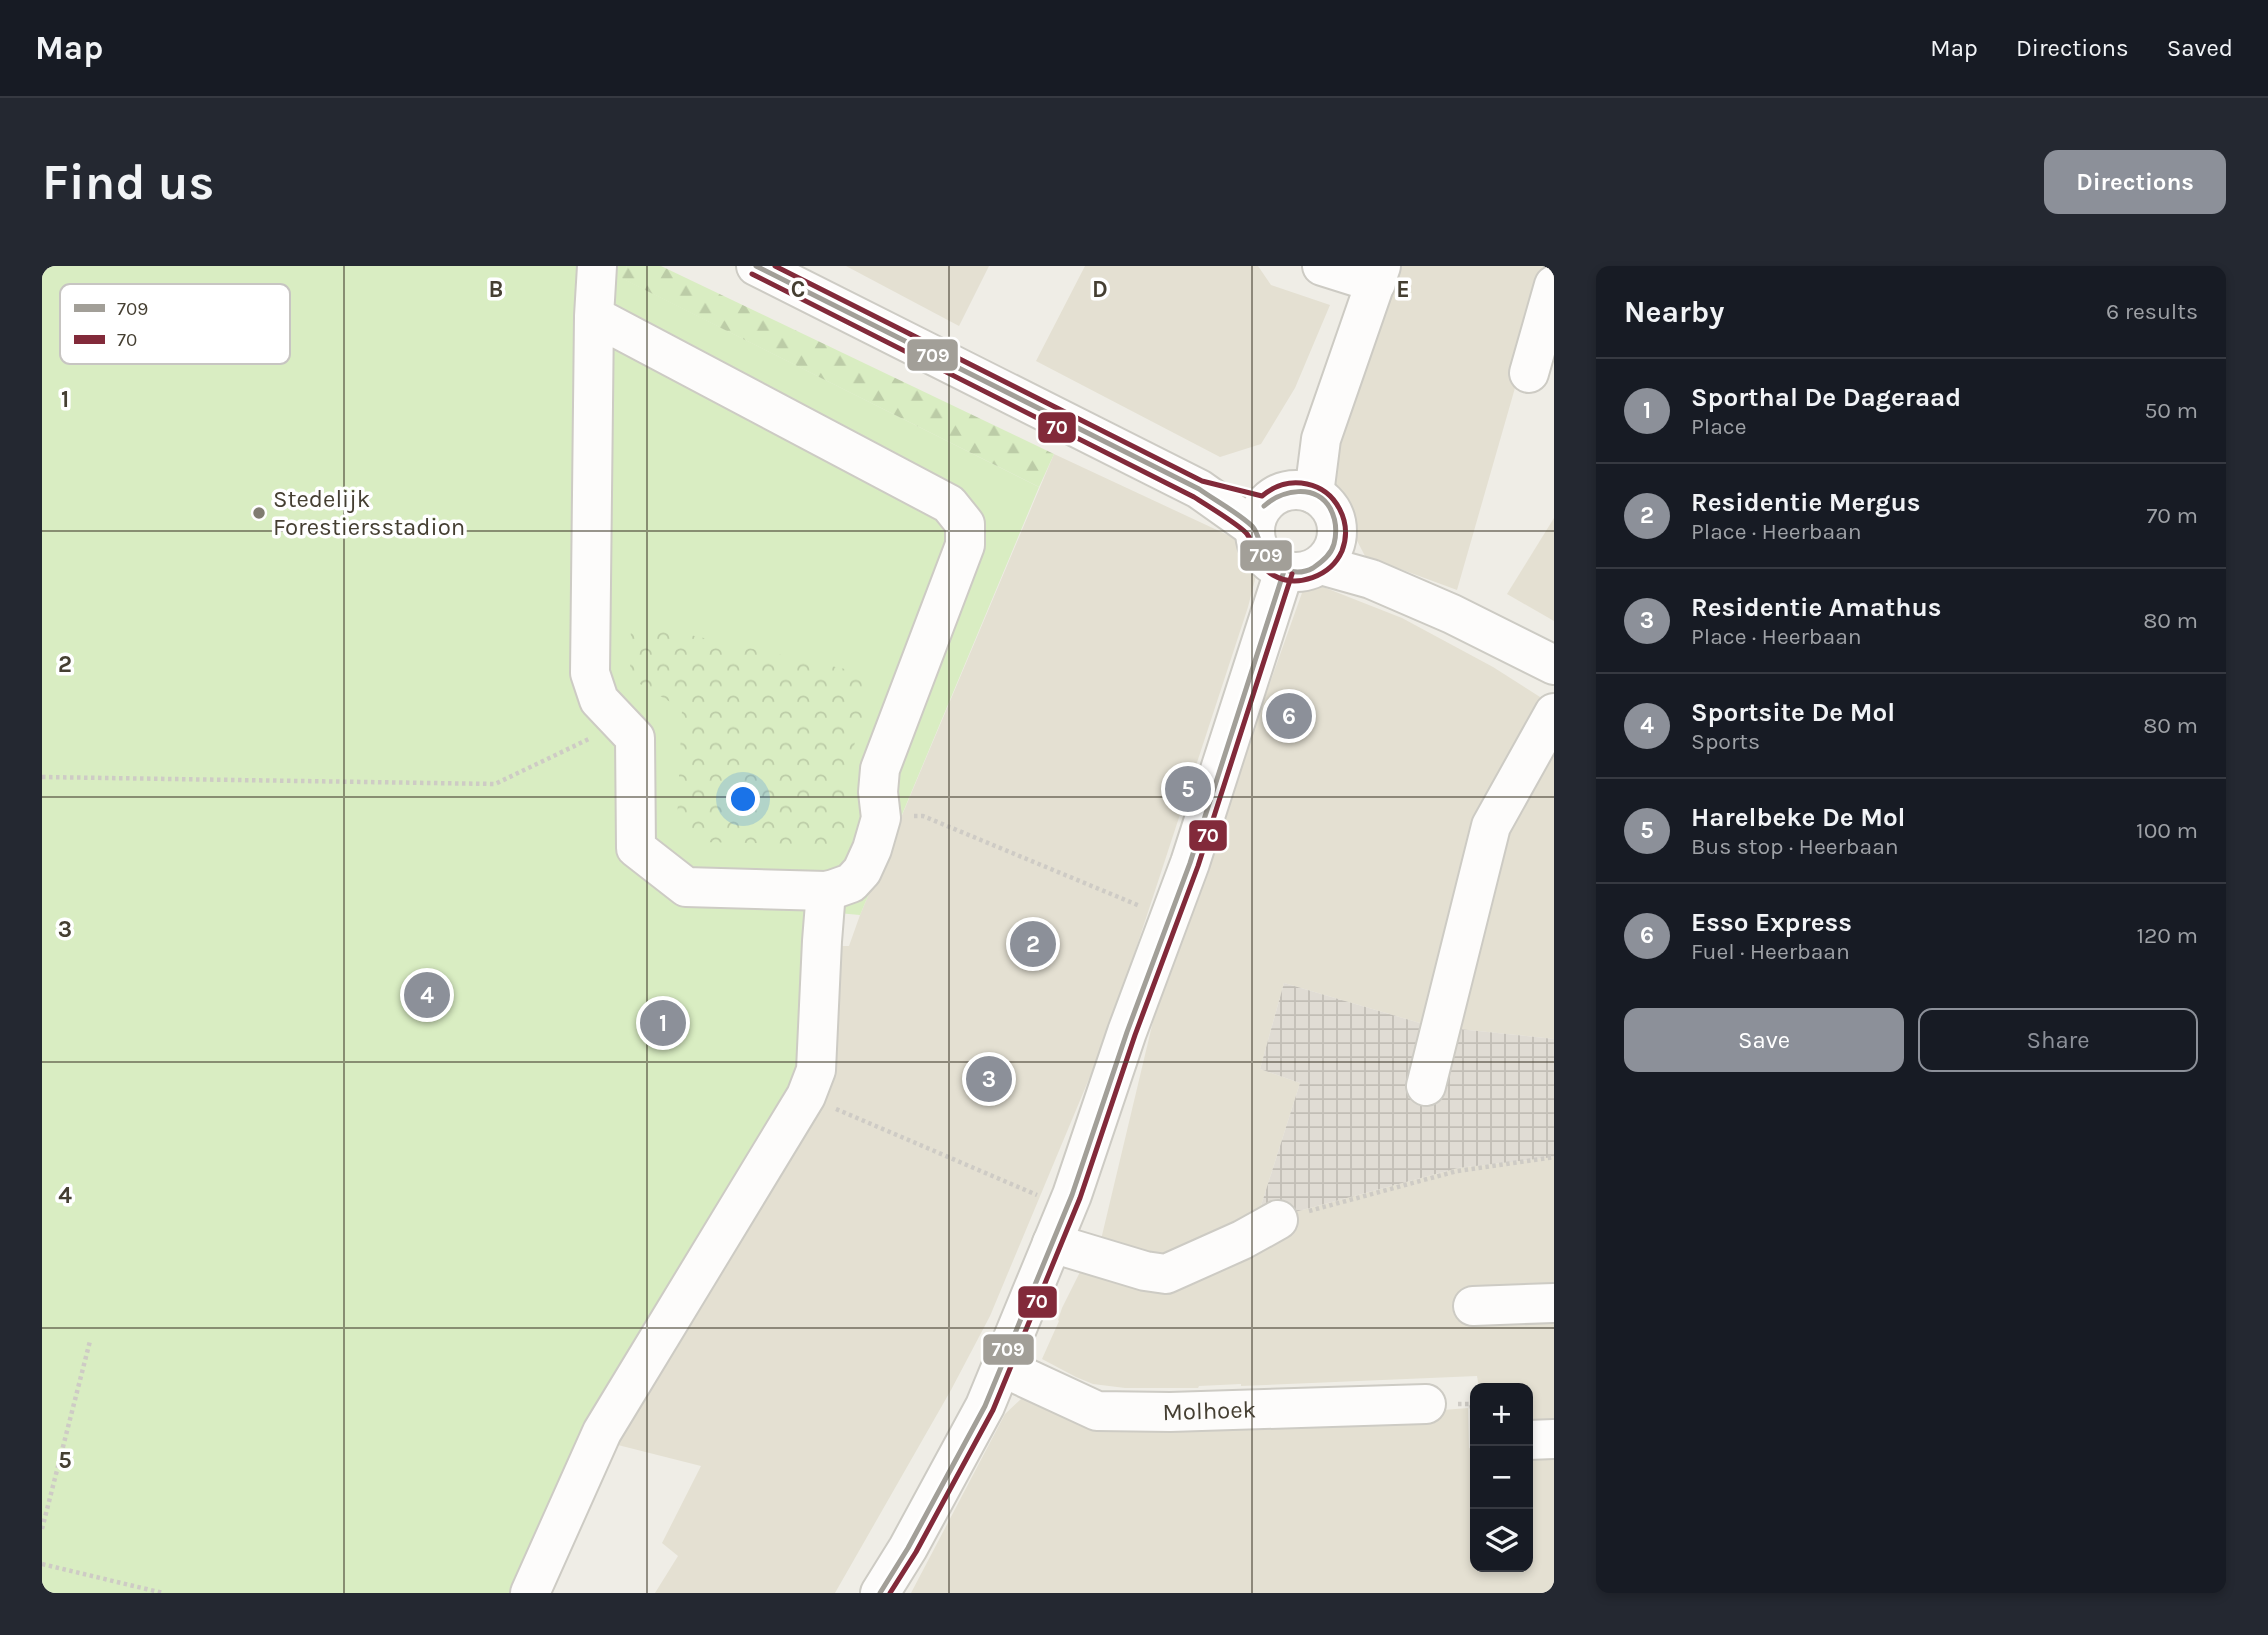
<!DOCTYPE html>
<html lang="en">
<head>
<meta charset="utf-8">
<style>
	body { margin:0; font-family:Karla,sans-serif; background:#242831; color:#f1f3f6 }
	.controls { position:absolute; right:21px; bottom:21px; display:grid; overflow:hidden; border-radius:14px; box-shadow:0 4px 10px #0003 }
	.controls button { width:63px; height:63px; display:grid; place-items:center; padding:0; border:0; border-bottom:2px solid #363941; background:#171b24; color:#f1f3f6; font:35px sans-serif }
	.you { position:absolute; left:702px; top:534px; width:24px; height:24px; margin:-18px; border:5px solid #fff; border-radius:50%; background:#1a73e8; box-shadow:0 0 0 10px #1a73e833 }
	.badge { display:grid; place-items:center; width:46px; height:46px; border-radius:50%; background:#8c9099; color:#fff; font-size:23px; font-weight:700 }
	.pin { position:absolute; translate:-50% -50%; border:4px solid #fff; box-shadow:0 2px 7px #0006 }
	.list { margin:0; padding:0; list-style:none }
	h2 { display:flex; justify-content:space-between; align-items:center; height:91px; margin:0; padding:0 28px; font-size:30px }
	h2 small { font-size:23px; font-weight:400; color:#9ea1a6 }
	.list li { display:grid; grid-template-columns:46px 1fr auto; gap:21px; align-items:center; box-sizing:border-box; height:105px; padding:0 28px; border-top:2px solid #363941 }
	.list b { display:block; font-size:26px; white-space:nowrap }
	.list p { margin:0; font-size:23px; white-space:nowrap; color:#9ea1a6 }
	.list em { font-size:23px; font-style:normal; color:#9ea1a6 }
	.actions { display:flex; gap:14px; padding:21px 28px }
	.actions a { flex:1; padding:16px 0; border:2px solid #8c9099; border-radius:14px; text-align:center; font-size:24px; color:#8c9099 }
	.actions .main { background:#8c9099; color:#fff }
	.icon { flex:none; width:38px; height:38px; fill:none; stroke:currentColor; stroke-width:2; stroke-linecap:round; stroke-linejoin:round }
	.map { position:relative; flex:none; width:1512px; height:1327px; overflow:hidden; border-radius:14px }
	header { display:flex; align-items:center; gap:42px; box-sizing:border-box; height:98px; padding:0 35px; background:#171b24; border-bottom:2px solid #363941 }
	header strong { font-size:33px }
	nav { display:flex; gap:38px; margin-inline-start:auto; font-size:24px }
	.intro { display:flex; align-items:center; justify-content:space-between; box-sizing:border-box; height:168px; padding:0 42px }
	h1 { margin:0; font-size:49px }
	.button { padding:18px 32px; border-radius:14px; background:#8c9099; color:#fff; font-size:24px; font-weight:700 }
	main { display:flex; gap:42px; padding:0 42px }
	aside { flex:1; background:#171b24; border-radius:14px; box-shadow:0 4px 10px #0003 }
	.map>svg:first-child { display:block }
	.residential { fill:#e4e0d2 }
	.industrial { fill:url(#industrial-grid) }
	.grass { fill:#d9edc2 }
	.forest { fill:url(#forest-firs) }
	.park { fill:url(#park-crowns) }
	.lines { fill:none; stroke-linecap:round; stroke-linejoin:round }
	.minor-casing { stroke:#cdcbc4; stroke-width:42 }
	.path { stroke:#cecbc5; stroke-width:4.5; stroke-dasharray:3.5 3.5; stroke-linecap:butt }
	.minor { stroke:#fdfcfb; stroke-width:38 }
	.bus-1-casing { stroke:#fff; stroke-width:10 }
	.bus-2-casing { stroke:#fff; stroke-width:10 }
	.bus-1 { stroke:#a29f98; stroke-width:5 }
	.bus-2 { stroke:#822a3a; stroke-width:5 }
	.grid { fill:none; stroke:#453f32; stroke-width:2; stroke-opacity:0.55 }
	.poi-dot { fill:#807c71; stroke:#fff; stroke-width:2.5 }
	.labels { text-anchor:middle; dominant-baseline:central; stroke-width:7; stroke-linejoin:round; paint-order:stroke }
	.poi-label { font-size:24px; fill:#453f32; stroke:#fff; text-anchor:start }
	.street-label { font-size:24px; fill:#453f32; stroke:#fff }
	.key { fill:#fff; stroke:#c7c5c2; stroke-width:2 }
	.key-label { font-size:19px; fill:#453f32 }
	.grid-label { font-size:23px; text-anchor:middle; font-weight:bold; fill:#453f32; stroke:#fff; stroke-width:7; stroke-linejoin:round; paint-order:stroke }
	.line-badge { stroke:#fff; stroke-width:2.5 }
	.badge-label { font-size:19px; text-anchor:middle; font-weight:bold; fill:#fff }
</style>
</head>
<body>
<header>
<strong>Map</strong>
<nav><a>Map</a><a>Directions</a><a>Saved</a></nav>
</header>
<div class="intro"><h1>Find us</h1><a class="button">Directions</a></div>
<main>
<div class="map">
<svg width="1512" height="1327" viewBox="0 0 1512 1327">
	<defs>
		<pattern id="industrial-grid" width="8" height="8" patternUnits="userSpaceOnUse" patternTransform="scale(1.75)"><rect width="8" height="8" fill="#e0dcd4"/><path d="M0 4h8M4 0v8" fill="none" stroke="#c2beb6"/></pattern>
		<pattern id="forest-firs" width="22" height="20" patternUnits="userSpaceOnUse" patternTransform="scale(1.75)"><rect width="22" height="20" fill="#d9edc2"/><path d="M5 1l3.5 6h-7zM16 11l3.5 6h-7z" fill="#bccca7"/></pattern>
		<pattern id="park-crowns" width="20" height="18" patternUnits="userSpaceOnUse" patternTransform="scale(1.75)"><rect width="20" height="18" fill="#d9edc2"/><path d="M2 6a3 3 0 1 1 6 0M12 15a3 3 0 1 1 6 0" fill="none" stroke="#bccca7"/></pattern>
	</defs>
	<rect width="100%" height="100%" fill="#efede6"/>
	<g class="residential">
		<path d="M804 0H947L917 60Z"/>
		<path d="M1043 0H1216L1229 19 1288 39 1253 122 1219 178 1178 191 994 95Z"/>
		<path d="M1353 0H1508L1415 324 1323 290 1289 225 1285 206Z"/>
		<path d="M1012 188 1205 278 1217 298 1206 341 1067 765 948 1050 909 1124 793 1327H613L636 1290 620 1277 659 1200 568 1177 792 680H807L818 649Z"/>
		<path d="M1512 252V355L1465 328Z"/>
		<path d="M1271 317 1360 352 1451 401 1512 440V773L1388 760 1242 717 1218 803 1258 817 1217 946 1223 954 1416 902 1512 891V1165L1486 1166V1122H1437L1435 1110 1199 1120V1118L1157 1120 1156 1122H1083L1051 1118 1034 1111 1000 1093 1017 1055 1016 1054 1020 1042 1044 994 1057 982 1118 726 1261 324Z"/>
		<path d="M980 1132 1034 1157 1073 1164 1102 1165 1215 1159 1426 1142 1427 1182 1433 1183V1301H1486V1180L1512 1179V1327H869L963 1148Z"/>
	</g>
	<path class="industrial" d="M1242 717 1388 760 1512 773V891L1416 902 1223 954 1217 946 1258 817 1218 803Z"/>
	<path class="grass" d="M0 0H585L580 12 997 221 818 649 773 645 766 810 478 1327H0Z"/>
	<path class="forest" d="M585 0H619L1012 188 997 221 579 12Z"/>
	<path class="park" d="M589 356 821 407V448L807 498 803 529 806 579 654 576 635 556 640 443 588 412Z"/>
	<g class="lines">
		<defs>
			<g id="minor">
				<path d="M714 0 1157 223 1212 262"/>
				<path d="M1280 0 1334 17"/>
				<path d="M552 50 907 238 923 258V279L838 503 836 526 839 552 830 583 820 605 809 617 792 623 784 625 644 621 594 582 593 472 557 434 548 407 552 50 555 0"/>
				<path d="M1487 107 1512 19"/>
				<circle cx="1254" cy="265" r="41"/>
				<path d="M1272 228 1279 173 1339 0"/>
				<path d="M1279 299 1329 313 1410 348 1512 399"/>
				<path d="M1384 820 1449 560 1512 447"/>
				<path d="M1010 977 1103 1005 1124 1008 1200 974 1236 954"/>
				<path d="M1431 1040 1512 1037"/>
				<path id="s1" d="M960 1101 1055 1145 1128 1146 1384 1138"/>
				<path d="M1486 1174 1512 1173"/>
				<path d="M488 1327 560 1166 764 830 774 804 780 675 784 625"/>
				<path d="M838 1327 866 1282 943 1140 1030 929 1085 766 1148 597 1242 305"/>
			</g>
		</defs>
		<use href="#minor" class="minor-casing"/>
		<g class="path">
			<path d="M0 511 453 518 549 472"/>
			<path d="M872 550H881L1098 640"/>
			<path d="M794 843 995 929"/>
			<path d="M1267 945 1415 905 1512 891"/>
			<path d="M1416 1138H1429L1433 1157"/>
			<path d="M0 1263 48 1075"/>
			<path d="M0 1298 121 1327"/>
		</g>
		<use href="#minor" class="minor"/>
		<defs>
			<g id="bus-1">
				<path d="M714 0 1157 223C1174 235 1195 246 1210 260 1216 266 1217 277 1221 285 1230 302 1253 312 1271 302 1280 296 1289 289 1292 278 1295 266 1294 253 1288 242 1273 217 1240 224 1222 240"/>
				<path d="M838 1327 866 1282 943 1140 1030 929 1085 766 1148 597 1242 305"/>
			</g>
			<g id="bus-2">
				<path d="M710 8 1152 231C1163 238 1199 260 1205 268 1215 282 1213 298 1231 309 1255 323 1289 310 1300 285 1311 256 1294 224 1265 218 1247 214 1233 219 1220 230L1160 215 733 0"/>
				<path d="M848 1327 874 1286 951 1144 1038 932 1093 769 1156 600 1250 308"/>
			</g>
		</defs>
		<use href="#bus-1" class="bus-1-casing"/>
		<use href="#bus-2" class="bus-2-casing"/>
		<use href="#bus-1" class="bus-1"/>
		<use href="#bus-2" class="bus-2"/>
	</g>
	<path class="grid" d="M302 0V1327M605 0V1327M907 0V1327M1210 0V1327M0 265H1512M0 531H1512M0 796H1512M0 1062H1512"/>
	<circle class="poi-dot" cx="217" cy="247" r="7"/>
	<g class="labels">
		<g class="poi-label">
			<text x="231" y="233">Stedelijk<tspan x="231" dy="28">Forestiersstadion</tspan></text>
		</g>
		<g class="street-label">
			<text stroke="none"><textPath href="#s1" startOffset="217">Molhoek</textPath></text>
		</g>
	</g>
	<rect x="18" y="18" width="230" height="80" rx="10" class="key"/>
	<rect x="32" y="38" width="31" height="8" fill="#a29f98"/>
	<rect x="32" y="69" width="31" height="9" fill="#822a3a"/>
	<g class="key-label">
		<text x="75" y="49">709</text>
		<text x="75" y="80">70</text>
	</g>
	<g class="grid-label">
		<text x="454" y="31">B</text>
		<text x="756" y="31">C</text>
		<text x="1058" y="31">D</text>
		<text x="1361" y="31">E</text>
		<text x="23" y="141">1</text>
		<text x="23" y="406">2</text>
		<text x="23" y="671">3</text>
		<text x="23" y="937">4</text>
		<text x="23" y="1202">5</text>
	</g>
	<g class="line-badge">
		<rect x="864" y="72" width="53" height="34" rx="7" fill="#a29f98"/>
		<rect x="995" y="145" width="40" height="33" rx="7" fill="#822a3a"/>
		<rect x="1197" y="273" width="54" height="33" rx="7" fill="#a29f98"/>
		<rect x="1146" y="553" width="40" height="33" rx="7" fill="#822a3a"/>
		<rect x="975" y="1019" width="41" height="34" rx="7" fill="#822a3a"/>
		<rect x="940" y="1067" width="53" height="33" rx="7" fill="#a29f98"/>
	</g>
	<g class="badge-label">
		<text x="891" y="96">709</text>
		<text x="1015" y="168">70</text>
		<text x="1224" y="296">709</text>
		<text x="1166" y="576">70</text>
		<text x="995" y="1042">70</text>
		<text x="966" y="1090">709</text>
	</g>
</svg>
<div class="controls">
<button>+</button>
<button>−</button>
<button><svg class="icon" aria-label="layers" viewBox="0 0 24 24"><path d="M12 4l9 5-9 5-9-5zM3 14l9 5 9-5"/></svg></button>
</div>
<div class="you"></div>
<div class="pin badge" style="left:621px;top:757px">1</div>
<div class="pin badge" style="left:991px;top:678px">2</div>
<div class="pin badge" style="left:947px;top:813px">3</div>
<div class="pin badge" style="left:385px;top:729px">4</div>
<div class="pin badge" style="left:1146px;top:523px">5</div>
<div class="pin badge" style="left:1247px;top:450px">6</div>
</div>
<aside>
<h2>Nearby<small>6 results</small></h2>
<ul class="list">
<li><span class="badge">1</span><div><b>Sporthal De Dageraad</b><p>Place</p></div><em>50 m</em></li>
<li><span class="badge">2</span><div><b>Residentie Mergus</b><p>Place · Heerbaan</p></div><em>70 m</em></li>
<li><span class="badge">3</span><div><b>Residentie Amathus</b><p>Place · Heerbaan</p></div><em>80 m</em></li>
<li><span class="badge">4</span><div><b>Sportsite De Mol</b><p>Sports</p></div><em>80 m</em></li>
<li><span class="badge">5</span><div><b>Harelbeke De Mol</b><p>Bus stop · Heerbaan</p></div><em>100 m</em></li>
<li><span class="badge">6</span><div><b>Esso Express</b><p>Fuel · Heerbaan</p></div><em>120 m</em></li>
</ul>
<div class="actions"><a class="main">Save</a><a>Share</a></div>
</aside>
</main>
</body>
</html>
